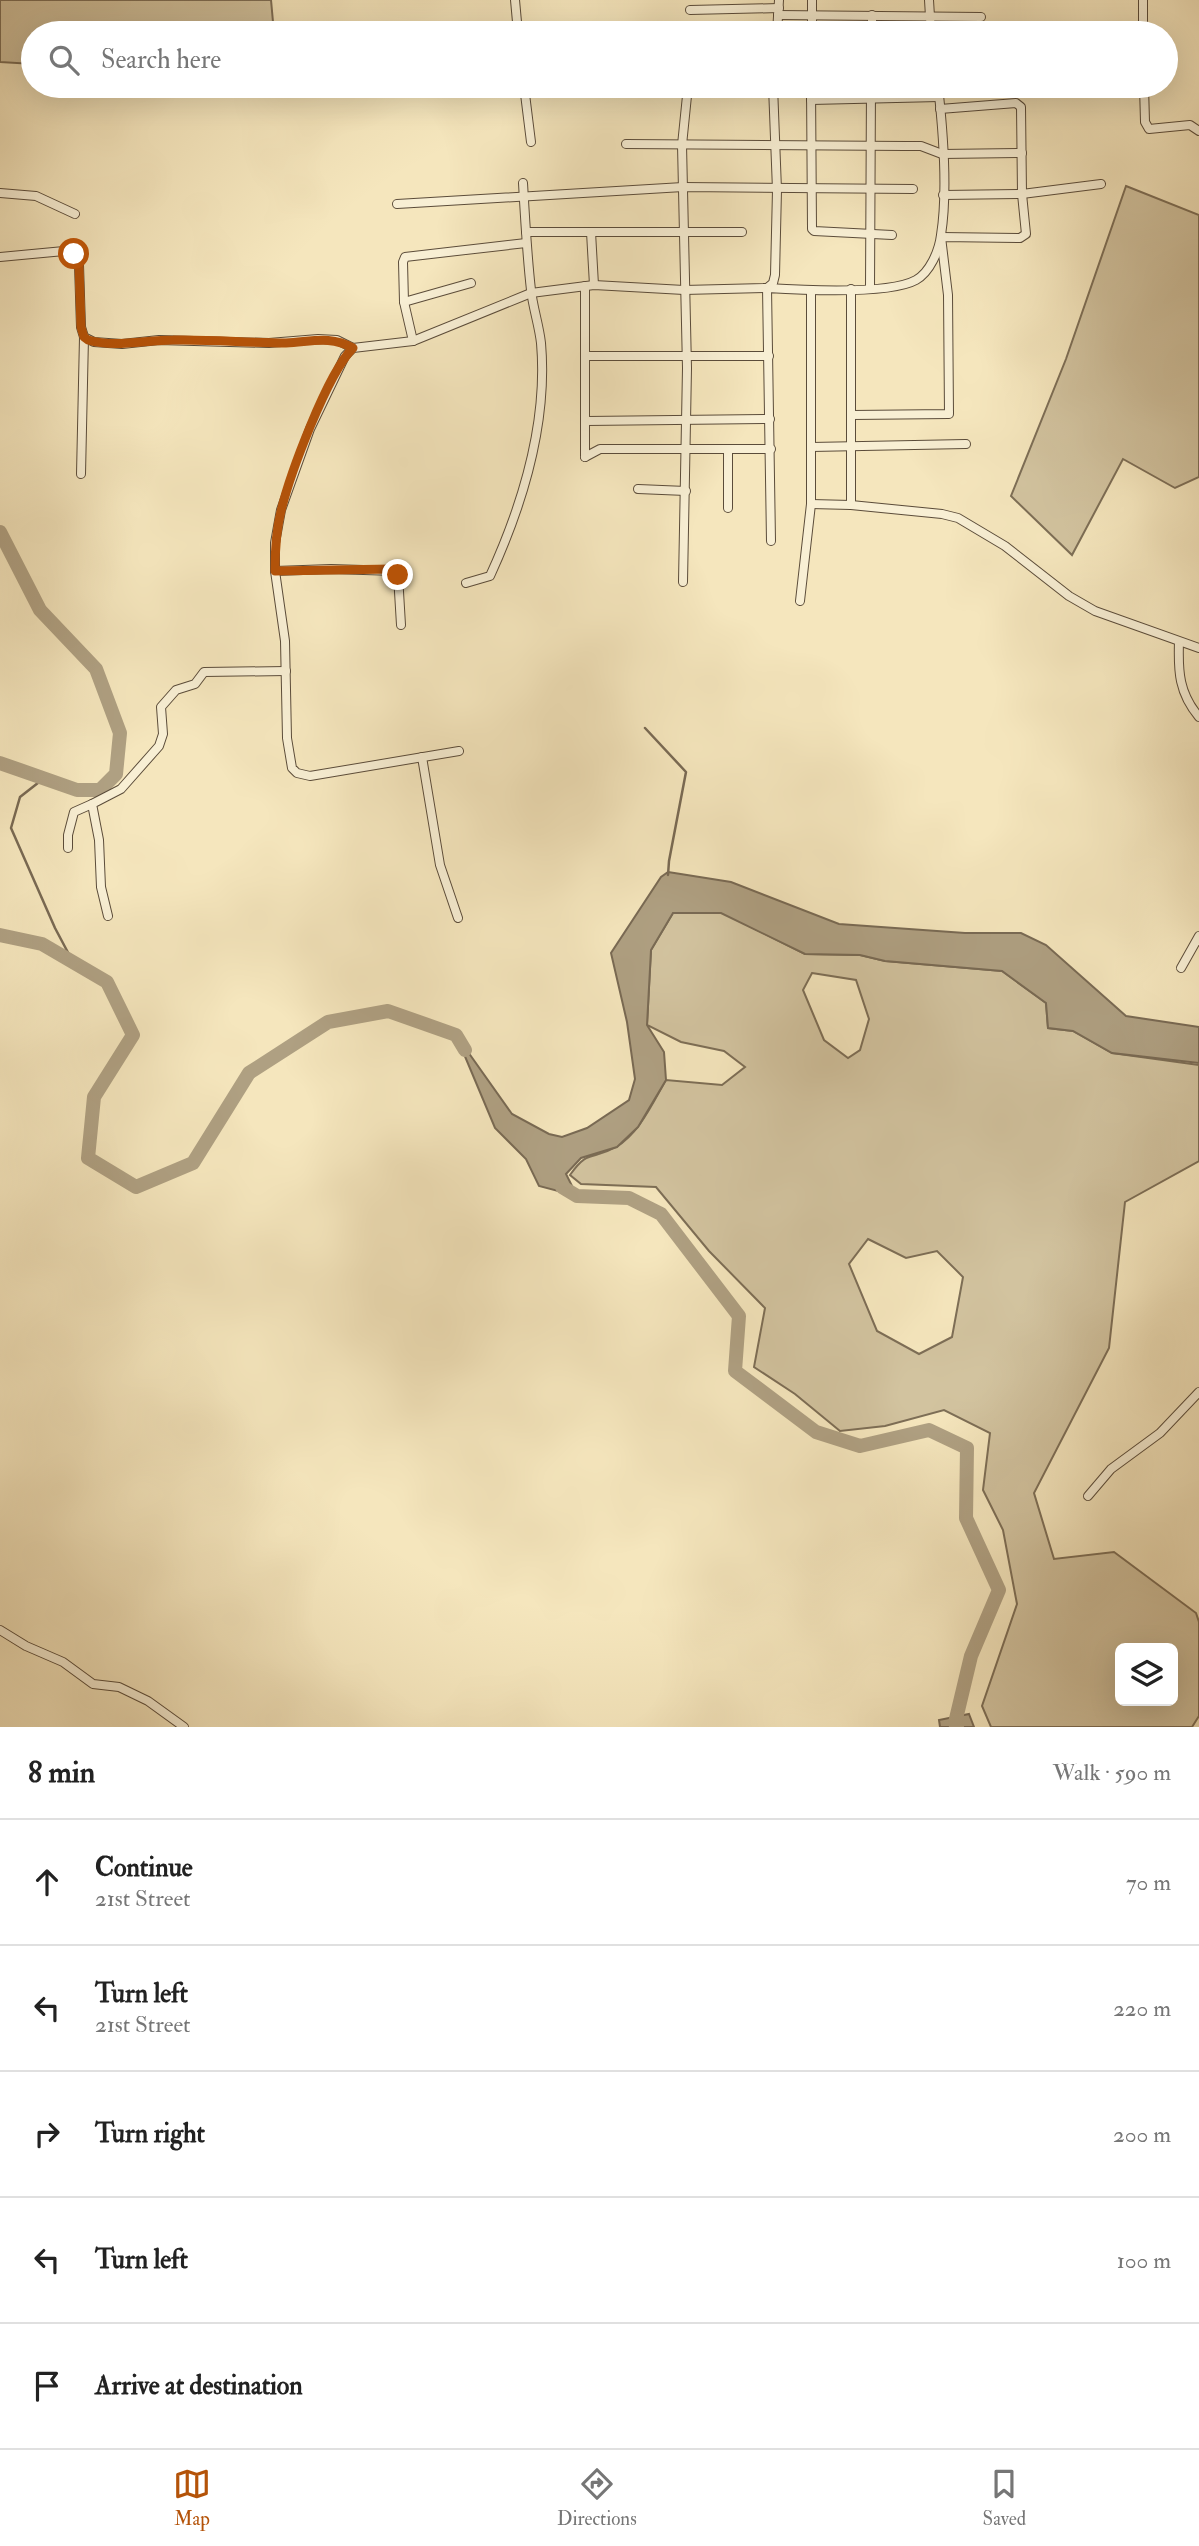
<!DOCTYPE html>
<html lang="en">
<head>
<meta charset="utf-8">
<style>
	body { margin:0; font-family:"IM FELL Double Pica",serif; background:#f2f2f2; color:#222 }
	.controls { position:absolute; right:21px; bottom:21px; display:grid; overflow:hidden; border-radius:10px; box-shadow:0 7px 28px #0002 }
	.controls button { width:63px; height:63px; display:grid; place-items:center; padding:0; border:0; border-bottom:2px solid #e0e0e0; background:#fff; color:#222; font:35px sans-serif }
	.stop { position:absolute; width:21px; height:21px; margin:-16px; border:5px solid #b45309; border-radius:50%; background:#fff }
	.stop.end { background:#b45309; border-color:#fff; box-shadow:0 2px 7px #0008 }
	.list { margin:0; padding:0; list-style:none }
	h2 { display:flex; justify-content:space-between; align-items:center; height:91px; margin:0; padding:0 28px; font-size:30px }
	h2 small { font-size:23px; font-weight:400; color:#767676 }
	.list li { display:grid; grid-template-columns:46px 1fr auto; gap:21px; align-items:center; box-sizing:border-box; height:126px; padding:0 28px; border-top:2px solid #e0e0e0 }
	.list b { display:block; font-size:26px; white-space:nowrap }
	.list p { margin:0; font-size:23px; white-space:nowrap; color:#767676 }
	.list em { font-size:23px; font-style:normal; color:#767676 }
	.icon { flex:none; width:38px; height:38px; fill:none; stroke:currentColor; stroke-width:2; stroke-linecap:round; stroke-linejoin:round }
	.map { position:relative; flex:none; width:1199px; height:1727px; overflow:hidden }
	.search { position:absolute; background:#fff; box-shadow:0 7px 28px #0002; left:21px; right:21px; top:21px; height:77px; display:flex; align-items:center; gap:18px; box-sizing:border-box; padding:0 24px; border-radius:38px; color:#767676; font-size:26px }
	.sheet { height:721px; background:#fff }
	nav { display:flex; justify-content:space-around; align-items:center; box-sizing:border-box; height:98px; border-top:2px solid #e0e0e0; background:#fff; font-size:19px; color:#767676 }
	nav a { display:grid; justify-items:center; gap:4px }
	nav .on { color:#b45309 }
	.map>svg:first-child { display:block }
	.green { fill:#d2c39f; stroke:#7d6e56; stroke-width:2; fill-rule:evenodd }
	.water { fill:#afa082; stroke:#796a54; stroke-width:2 }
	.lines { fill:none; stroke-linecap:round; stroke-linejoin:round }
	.stream { stroke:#796a54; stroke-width:2.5 }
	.river { stroke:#afa082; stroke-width:14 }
	.minor-casing { stroke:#5b4c3a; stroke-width:10 }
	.minor { stroke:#f8efd4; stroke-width:8 }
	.route { stroke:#b45309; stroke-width:9 }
</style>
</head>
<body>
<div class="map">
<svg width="1199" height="1727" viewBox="0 0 1199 1727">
	<rect width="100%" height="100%" fill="#f5e6bd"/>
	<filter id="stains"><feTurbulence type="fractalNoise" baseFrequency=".00286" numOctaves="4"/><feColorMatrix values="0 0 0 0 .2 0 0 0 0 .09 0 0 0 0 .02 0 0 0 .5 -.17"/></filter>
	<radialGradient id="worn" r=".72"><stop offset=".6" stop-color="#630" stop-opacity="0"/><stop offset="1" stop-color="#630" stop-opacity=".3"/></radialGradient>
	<g class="green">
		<path d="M0 0H271L274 33H33V64L0 62Z"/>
		<path d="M1126 186 1199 215V477L1175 488 1123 459 1072 555 1011 496 1066 359Z"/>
		<path d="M721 912 805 954 860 955 885 961 1002 971 1046 1003 1048 1028 1073 1031 1112 1053 1199 1065V1161L1125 1202 1109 1348 1034 1493 1054 1559 1114 1552 1196 1613 1199 1622V1716L1192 1727H991L982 1706 1017 1604 1003 1530 983 1490 990 1433 944 1410 885 1426 840 1431 795 1394 754 1367 765 1308 709 1251 656 1187 581 1184 570 1175C589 1148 592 1161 616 1147 639 1134 653 1102 666 1080L722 1085 745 1067 724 1051 681 1042 647 1025 651 950 673 913ZM812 973 856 980 869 1019 860 1050 848 1058 824 1040 803 990ZM868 1239 906 1258 937 1251 963 1277 952 1337 919 1354 877 1331 849 1264ZM1120 1648H1173V1701H1120Z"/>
	</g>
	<g class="water">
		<path d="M668 872 731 882 839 924 965 933H1021L1046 945 1126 1016 1199 1027V1063L1112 1053 1073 1031 1048 1028 1046 1003 1002 971 885 961 860 955 805 954 721 913H673L651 950 647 1025 664 1052 666 1080 638 1127 617 1147 581 1158 566 1174 577 1196 539 1186 526 1159 495 1128 456 1035 512 1114 549 1134 562 1137 587 1128 629 1100 635 1079 627 1022 611 953 661 877Z"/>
		<path d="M969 1714 974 1727H940L939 1720Z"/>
	</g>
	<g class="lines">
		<g class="stream">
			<path d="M645 728 686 772 669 861 668 875"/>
			<path d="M43 779 20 797 11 828 55 928 73 962"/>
		</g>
		<g class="river">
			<path d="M0 532 40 610 96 669 120 733 116 774 100 790H77L0 763"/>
			<path d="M0 935 42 944 107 982 133 1035 94 1097 88 1158 136 1187 193 1163 249 1073 328 1022 388 1011 456 1035 465 1050"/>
			<path d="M562 1187 577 1196 629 1198 661 1214 739 1316 735 1371 816 1432 860 1446 929 1430 967 1448 966 1518 999 1590 971 1656 955 1723 957 1727"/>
		</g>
		<defs>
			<g id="minor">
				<path d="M515 0 518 33"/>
				<path d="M929 0 931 33"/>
				<path d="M1143 0V33"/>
				<path d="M690 10 779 8"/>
				<path d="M778 15 981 17"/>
				<path d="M777 33 779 0"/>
				<path d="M812 33V0"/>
				<path d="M872 33V15"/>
				<path d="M524 86 531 142"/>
				<path d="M811 86 812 229 814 231 892 235"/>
				<path d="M1144 86 1145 122 1149 129 1190 125 1199 131"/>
				<path d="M811 100 939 97"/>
				<path d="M626 144 905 146H921L942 154 1022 153"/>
				<path d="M0 193 36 196 75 214"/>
				<path d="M943 195 1022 194 1101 184"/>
				<path d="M397 204 683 187 913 189"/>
				<path d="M526 232H742"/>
				<path d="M591 232 594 285"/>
				<path d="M0 257 64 251 74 254 79 265 81 327 84 337 94 342 122 344 159 340 269 343 318 339 337 340 353 348"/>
				<path d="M585 286V457"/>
				<path d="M870 288 871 86"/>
				<path d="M404 302 471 283"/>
				<path d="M413 341 404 302 403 262 405 257 526 243"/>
				<path d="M586 356H769"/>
				<path d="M852 415 949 414 948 295 941 237 1020 238 1026 234 1022 194 1021 107 1016 103 940 109"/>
				<path d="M586 421 770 419"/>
				<path d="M811 447 966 444"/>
				<path d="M728 449V508"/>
				<path d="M585 457 600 449H771"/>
				<path d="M81 474 84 337"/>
				<path d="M638 489 686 491"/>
				<path d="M811 504 851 505 942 514 958 518 1005 546 1069 596 1095 611 1199 648"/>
				<path d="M851 505V289"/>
				<path d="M771 541 767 288C800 290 889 295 916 280 930 272 939 251 941 235 948 191 943 130 938 86"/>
				<path d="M275 571 331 569 396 571 398 575 401 625"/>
				<path d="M683 582 687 368 682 145 688 86"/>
				<path d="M466 583 490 576C523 504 548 423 541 343 539 325 533 308 531 290 527 255 525 219 523 183"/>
				<path d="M800 601 811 504V291"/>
				<path d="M1179 642C1178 672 1179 693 1199 717"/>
				<path d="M459 751 310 776 297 773 292 768 287 738 285 641 275 571V543L281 510 310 429 345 356 353 348 413 341 531 293 594 285 684 290 767 288 773 283 775 275 777 190 773 86"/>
				<path d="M422 757 440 865 458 918"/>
				<path d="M68 848V835L74 812 92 804"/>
				<path d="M108 916 101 887 99 840 92 804 121 789 159 746 163 734 161 707 176 690 195 684 204 672 286 671"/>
				<path d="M1181 968 1199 936"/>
				<path d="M1088 1496 1111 1469 1160 1433 1199 1392"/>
				<path d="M0 1630 26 1646 63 1662 93 1684 119 1687 148 1701 184 1727"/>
			</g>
		</defs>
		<use href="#minor" class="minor-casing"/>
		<use href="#minor" class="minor"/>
	</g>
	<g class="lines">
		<path class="route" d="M74 254 79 265 81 327 84 337 88 340C115 348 145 340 173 340 211 339 248 343 286 343 311 342 330 335 353 348 327 374 290 474 281 511 276 531 275 551 275 571L392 569 398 575"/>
	</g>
	<rect width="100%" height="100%" filter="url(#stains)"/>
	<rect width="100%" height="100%" fill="url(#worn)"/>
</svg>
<div class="controls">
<button><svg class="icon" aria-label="layers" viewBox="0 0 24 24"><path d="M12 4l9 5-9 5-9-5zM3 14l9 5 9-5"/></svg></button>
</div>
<div class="stop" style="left:74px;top:254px"></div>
<div class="stop end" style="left:398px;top:575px"></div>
<div class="search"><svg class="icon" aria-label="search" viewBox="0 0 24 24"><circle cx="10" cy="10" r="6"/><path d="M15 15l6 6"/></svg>Search here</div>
</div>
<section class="sheet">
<h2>8 min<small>Walk · 590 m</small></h2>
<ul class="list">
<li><svg class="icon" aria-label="ahead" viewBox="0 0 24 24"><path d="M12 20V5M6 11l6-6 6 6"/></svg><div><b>Continue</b><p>21st Street</p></div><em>70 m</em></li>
<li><svg class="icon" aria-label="left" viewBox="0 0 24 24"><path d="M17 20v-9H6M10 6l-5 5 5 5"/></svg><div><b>Turn left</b><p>21st Street</p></div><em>220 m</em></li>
<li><svg class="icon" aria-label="right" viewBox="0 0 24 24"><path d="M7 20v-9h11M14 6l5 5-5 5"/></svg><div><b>Turn right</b></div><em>200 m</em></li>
<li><svg class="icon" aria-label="left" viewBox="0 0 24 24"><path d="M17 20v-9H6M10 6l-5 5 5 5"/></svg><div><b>Turn left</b></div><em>100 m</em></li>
<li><svg class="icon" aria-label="arrive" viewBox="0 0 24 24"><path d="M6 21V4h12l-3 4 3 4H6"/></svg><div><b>Arrive at destination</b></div></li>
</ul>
</section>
<nav>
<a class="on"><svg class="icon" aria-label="map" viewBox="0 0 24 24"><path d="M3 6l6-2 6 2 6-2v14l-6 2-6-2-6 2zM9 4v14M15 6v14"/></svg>Map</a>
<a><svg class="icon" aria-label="directions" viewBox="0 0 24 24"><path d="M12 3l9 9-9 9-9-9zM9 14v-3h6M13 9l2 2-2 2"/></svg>Directions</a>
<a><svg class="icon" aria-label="saved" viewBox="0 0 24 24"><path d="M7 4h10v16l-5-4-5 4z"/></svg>Saved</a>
</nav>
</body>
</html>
